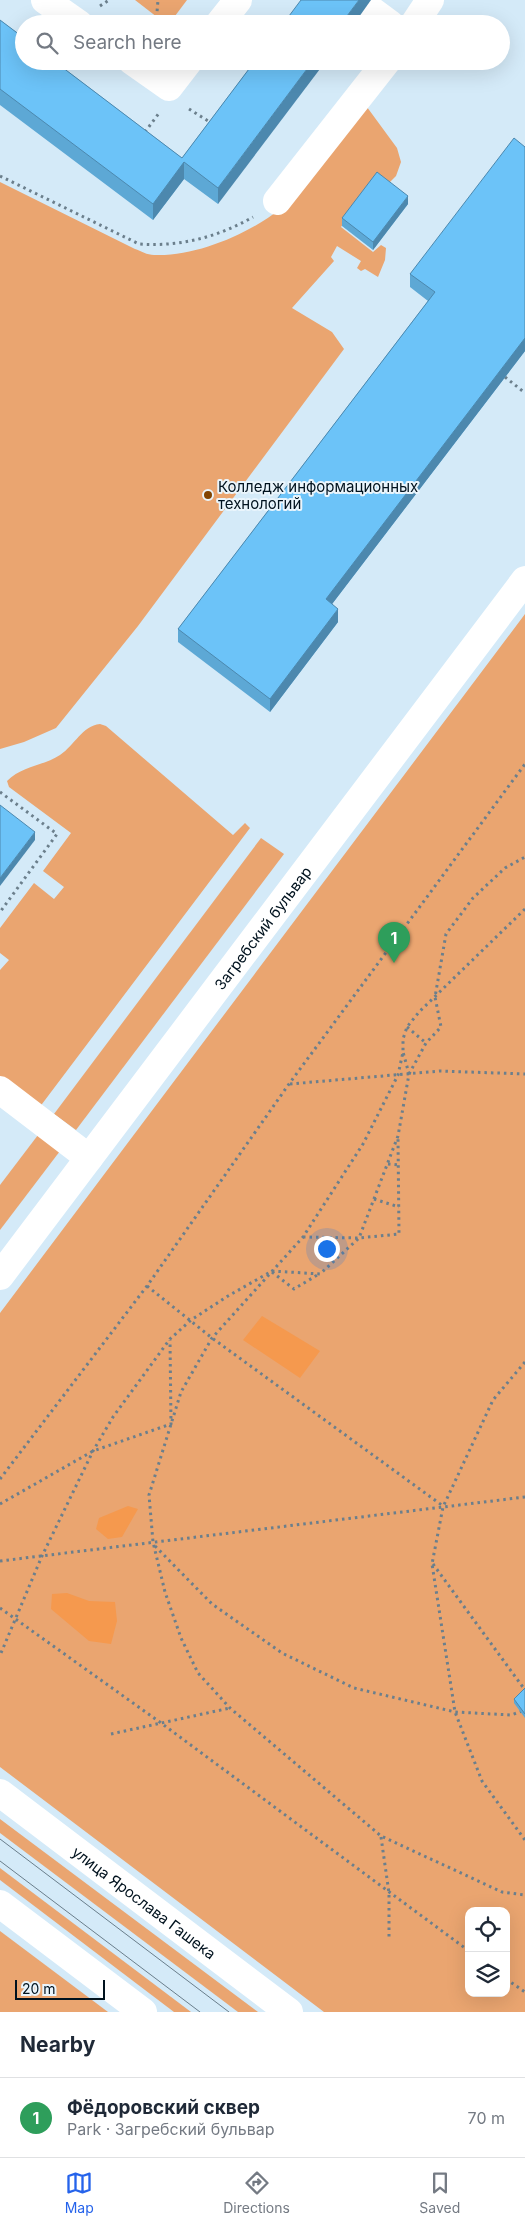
<!DOCTYPE html>
<html lang="en">
<head>
<meta charset="utf-8">
<style>
	body { margin:0; font-family:Inter,sans-serif; background:#f2f2f3; color:#1f2937 }
	.controls { position:absolute; right:15px; bottom:15px; display:grid; overflow:hidden; border-radius:10px; box-shadow:0 5px 20px #0002 }
	.controls button { width:45px; height:45px; display:grid; place-items:center; padding:0; border:0; border-bottom:1px solid #e0e1e3; background:#fff; color:#1f2937; font:25px sans-serif }
	.scale { position:absolute; left:15px; bottom:12px; width:90px; box-sizing:border-box; padding-left:5px; border:2px solid #00121e; border-top:0; font-size:14px; line-height:18px; white-space:nowrap; color:#00121e; -webkit-text-stroke:4px #eaf5fc; paint-order:stroke }
	.you { position:absolute; left:326px; top:1248px; width:18px; height:18px; margin:-12px; border:4px solid #fff; border-radius:50%; background:#1a73e8; box-shadow:0 0 0 8px #1a73e833 }
	.badge { display:grid; place-items:center; width:32px; height:32px; border-radius:50%; background:#2563eb; color:#fff; font-size:16px; font-weight:700 }
	.pin { position:absolute; translate:-50% -41px; filter:drop-shadow(0 1px 2px #0008) }
	.pin::after { content:''; position:absolute; top:26px; width:18px; height:15px; background:inherit; clip-path:polygon(0 0,100% 0,50% 100%) }
	.list { margin:0; padding:0; list-style:none }
	h2 { display:flex; justify-content:space-between; align-items:center; height:65px; margin:0; padding:0 20px; font-size:21px }
	h2 small { font-size:16px; font-weight:400; color:#747a83 }
	.list li { display:grid; grid-template-columns:32px 1fr auto; gap:15px; align-items:center; box-sizing:border-box; height:80px; padding:0 20px; border-top:1px solid #e0e1e3 }
	.list b { display:block; font-size:19px; white-space:nowrap }
	.list p { margin:0; font-size:16px; white-space:nowrap; color:#747a83 }
	.list em { font-size:16px; font-style:normal; color:#747a83 }
	.icon { flex:none; width:28px; height:28px; fill:none; stroke:currentColor; stroke-width:2; stroke-linecap:round; stroke-linejoin:round }
	.map { position:relative; flex:none; width:525px; height:2012px; overflow:hidden }
	.search { position:absolute; background:#fff; box-shadow:0 5px 20px #0002; left:15px; right:15px; top:15px; height:55px; display:flex; align-items:center; gap:12px; box-sizing:border-box; padding:0 18px; border-radius:28px; color:#747a83; font-size:19px }
	.sheet { height:145px; background:#fff }
	nav { display:flex; justify-content:space-around; align-items:center; box-sizing:border-box; height:70px; border-top:1px solid #e0e1e3; background:#fff; font-size:14px; color:#747a83 }
	nav a { display:grid; justify-items:center; gap:2px }
	nav .on { color:#2563eb }
	.map>svg:first-child { display:block }
	.green { fill:#eaa570; fill-rule:evenodd }
	.forest { fill:#f5994e }
	.lines { fill:none; stroke-linecap:round; stroke-linejoin:round }
	.path { stroke:#6b7f8c; stroke-width:3; stroke-dasharray:2.5 4; stroke-linecap:butt }
	.minor { stroke:#fff; stroke-width:28 }
	.tram { stroke:#6a7e8b; stroke-width:1 }
	.wall { fill:#5da8d5 }
	.shaded-wall { fill:#4c88ae }
	.building { fill:#6cc3f8; stroke:#4c88ae }
	.poi-dot { fill:#824402; stroke:#eaf5fc; stroke-width:2 }
	.labels { text-anchor:middle; dominant-baseline:central; stroke-width:4; stroke-linejoin:round; paint-order:stroke }
	.poi-label { font-size:15px; fill:#00121e; stroke:#eaf5fc; text-anchor:start }
	.street-label { font-size:15px; fill:#00121e; stroke:#eaf5fc }
</style>
</head>
<body>
<div class="map">
<svg width="525" height="2012" viewBox="0 0 525 2012">
	<rect width="100%" height="100%" fill="#d4eaf8"/>
	<g class="green">
		<path d="M135 0H187L169 24H166Z"/>
		<path d="M364 103 397 148 401 162 396 176 388 184 376 178 341 227 373 252 381 245 386 248 385 260 378 277 365 269 361 271 357 268 361 261 337 246 331 257 334 261 292 308 332 332 344 349 138 626 56 728 24 742 0 749V182L135 249C141 251 147 255 154 255 195 257 249 234 280 209Z"/>
		<path d="M525 614V2012H324L0 1767V1313ZM469 1911H506V1993H469Z"/>
		<path d="M100 724 106 726 233 835 245 823 250 828 39 1108 0 1078V970L9 960 0 953V928L34 883 54 899 64 887 43 871 71 833 9 787 7 781C22 766 43 766 60 755 75 745 82 726 100 724Z"/>
		<path d="M261 838 284 854 76 1130 54 1114Z"/>
		<path d="M38 1135 60 1151 0 1230V1185Z"/>
		<path d="M0 1819 258 2012H238L0 1833Z"/>
		<path d="M0 1868 191 2012H174L0 1880Z"/>
		<path d="M0 1931 108 2012H0Z"/>
	</g>
	<g class="forest">
		<path d="M262 1316 320 1351 300 1378 243 1340Z"/>
		<path d="M128 1506 138 1509 122 1537 108 1539 96 1529 99 1518Z"/>
		<path d="M67 1593 89 1601 115 1602 117 1621 111 1644 89 1641 51 1609 52 1594Z"/>
	</g>
	<g class="lines">
		<g class="path">
			<path d="M100 6 109 0"/>
			<path d="M260 18 268 24"/>
			<path d="M156 24 158 0"/>
			<path d="M189 109 213 124"/>
			<path d="M145 132 159 113"/>
			<path d="M0 176 139 244C180 247 218 237 253 217"/>
			<path d="M505 377 525 393"/>
			<path d="M0 792 57 834 0 912"/>
			<path d="M525 909 419 1012 407 1027 403 1039V1052L398 1075 363 1144 303 1237 212 1338 181 1392 149 1495 153 1542 165 1592 181 1638 198 1673 230 1708 381 1836 502 1892 525 1895"/>
			<path d="M407 1027 426 1043"/>
			<path d="M409 1074 426 1043 441 1027 435 997 446 934 473 898 505 868 525 857"/>
			<path d="M290 1084 440 1071 525 1074"/>
			<path d="M388 1164 399 1165"/>
			<path d="M374 1199 399 1207"/>
			<path d="M303 1237 359 1238 399 1234 398 1139"/>
			<path d="M272 1272 294 1289 319 1274"/>
			<path d="M147 1286 212 1338 443 1506"/>
			<path d="M525 1362 493 1400 443 1507 432 1564 455 1712 482 1781 525 1840"/>
			<path d="M0 1479 147 1286 289 1084 525 764"/>
			<path d="M0 1504 93 1451 171 1424 170 1340"/>
			<path d="M155 1546 212 1604 282 1653 354 1688 455 1712 511 1715 525 1710"/>
			<path d="M0 1561 525 1497"/>
			<path d="M433 1564 525 1690"/>
			<path d="M0 1608 161 1723 469 1951"/>
			<path d="M1 1653 42 1556 93 1451 113 1417 170 1339 191 1320 228 1296 272 1271 320 1274 359 1238 398 1136 409 1074 403 1052"/>
			<path d="M111 1734 230 1708"/>
			<path d="M381 1837 389 1893V1940"/>
			<path d="M506 1979 525 1992"/>
		</g>
		<g class="minor">
			<path d="M45 0 79 24"/>
			<path d="M367 7 390 24"/>
			<path d="M219 24 238 0"/>
			<path d="M414 24 430 0"/>
			<path d="M132 61 169 87 189 61"/>
			<path d="M277 201 387 61"/>
			<path d="M0 1090 89 1158"/>
			<path id="s1" d="M0 1276 525 580"/>
			<path id="s2" d="M0 1793 289 2012"/>
			<path d="M0 1904 143 2012"/>
		</g>
		<g class="tram">
			<path d="M0 1839 229 2012"/>
			<path d="M0 1861 200 2012"/>
		</g>
	</g>
	<g class="wall">
		<path d="M0 20 182 158 255 61 218 204 184 179 153 220 0 105Z"/>
		<path d="M525 147V351L332 604 338 622 270 712 178 642V629L428 301 410 287V274Z"/>
		<path d="M408 204 373 250 342 226V218Z"/>
		<path d="M525 1688V1718L514 1703V1699Z"/>
	</g>
	<g class="shaded-wall">
		<path d="M359 0H371L354 24H341Z"/>
		<path d="M313 61H326L218 204V188Z"/>
		<path d="M184 162V179L153 220V204Z"/>
		<path d="M408 196V204L373 250V242Z"/>
		<path d="M525 338V351L326 612V599Z"/>
		<path d="M338 609V622L270 712V699Z"/>
		<path d="M35 832V840L0 886V878Z"/>
	</g>
	<g class="building">
		<path d="M301 0H359L341 24H283Z"/>
		<path d="M0 20 24 38V61H54L182 158 255 61H313L218 188 184 162 153 204 0 89Z"/>
		<path d="M514 138 525 147V338L326 599 338 609 270 699 178 629 435 292 410 274Z"/>
		<path d="M377 172 408 196 373 242 342 218Z"/>
		<path d="M0 805 35 832 0 878Z"/>
		<path d="M525 1688V1714L514 1699Z"/>
	</g>
	<circle class="poi-dot" cx="208" cy="495" r="5"/>
	<g class="labels">
		<g class="poi-label">
			<text x="218" y="486">Колледж информационных<tspan x="218" dy="17">технологий</tspan></text>
		</g>
		<g class="street-label">
			<text stroke="none"><textPath href="#s1" startOffset="436">Загребский бульвар</textPath></text>
			<text stroke="none"><textPath href="#s2" startOffset="181">улица Ярослава Гашека</textPath></text>
		</g>
	</g>
</svg>
<div class="controls">
<button><svg class="icon" aria-label="locate" viewBox="0 0 24 24"><circle cx="12" cy="12" r="6"/><path d="M12 2v4M12 18v4M2 12h4M18 12h4"/></svg></button>
<button><svg class="icon" aria-label="layers" viewBox="0 0 24 24"><path d="M12 4l9 5-9 5-9-5zM3 14l9 5 9-5"/></svg></button>
</div>
<div class="scale">20 m</div>
<div class="you"></div>
<div class="pin badge" style="left:394px;top:963px;background:#2e9e5b">1</div>
<div class="search"><svg class="icon" aria-label="search" viewBox="0 0 24 24"><circle cx="10" cy="10" r="6"/><path d="M15 15l6 6"/></svg>Search here</div>
</div>
<section class="sheet">
<h2>Nearby<small></small></h2>
<ul class="list">
<li><span class="badge" style="background:#2e9e5b">1</span><div><b>Фёдоровский сквер</b><p>Park · Загребский бульвар</p></div><em>70 m</em></li>
</ul>
</section>
<nav>
<a class="on"><svg class="icon" aria-label="map" viewBox="0 0 24 24"><path d="M3 6l6-2 6 2 6-2v14l-6 2-6-2-6 2zM9 4v14M15 6v14"/></svg>Map</a>
<a><svg class="icon" aria-label="directions" viewBox="0 0 24 24"><path d="M12 3l9 9-9 9-9-9zM9 14v-3h6M13 9l2 2-2 2"/></svg>Directions</a>
<a><svg class="icon" aria-label="saved" viewBox="0 0 24 24"><path d="M7 4h10v16l-5-4-5 4z"/></svg>Saved</a>
</nav>
</body>
</html>
